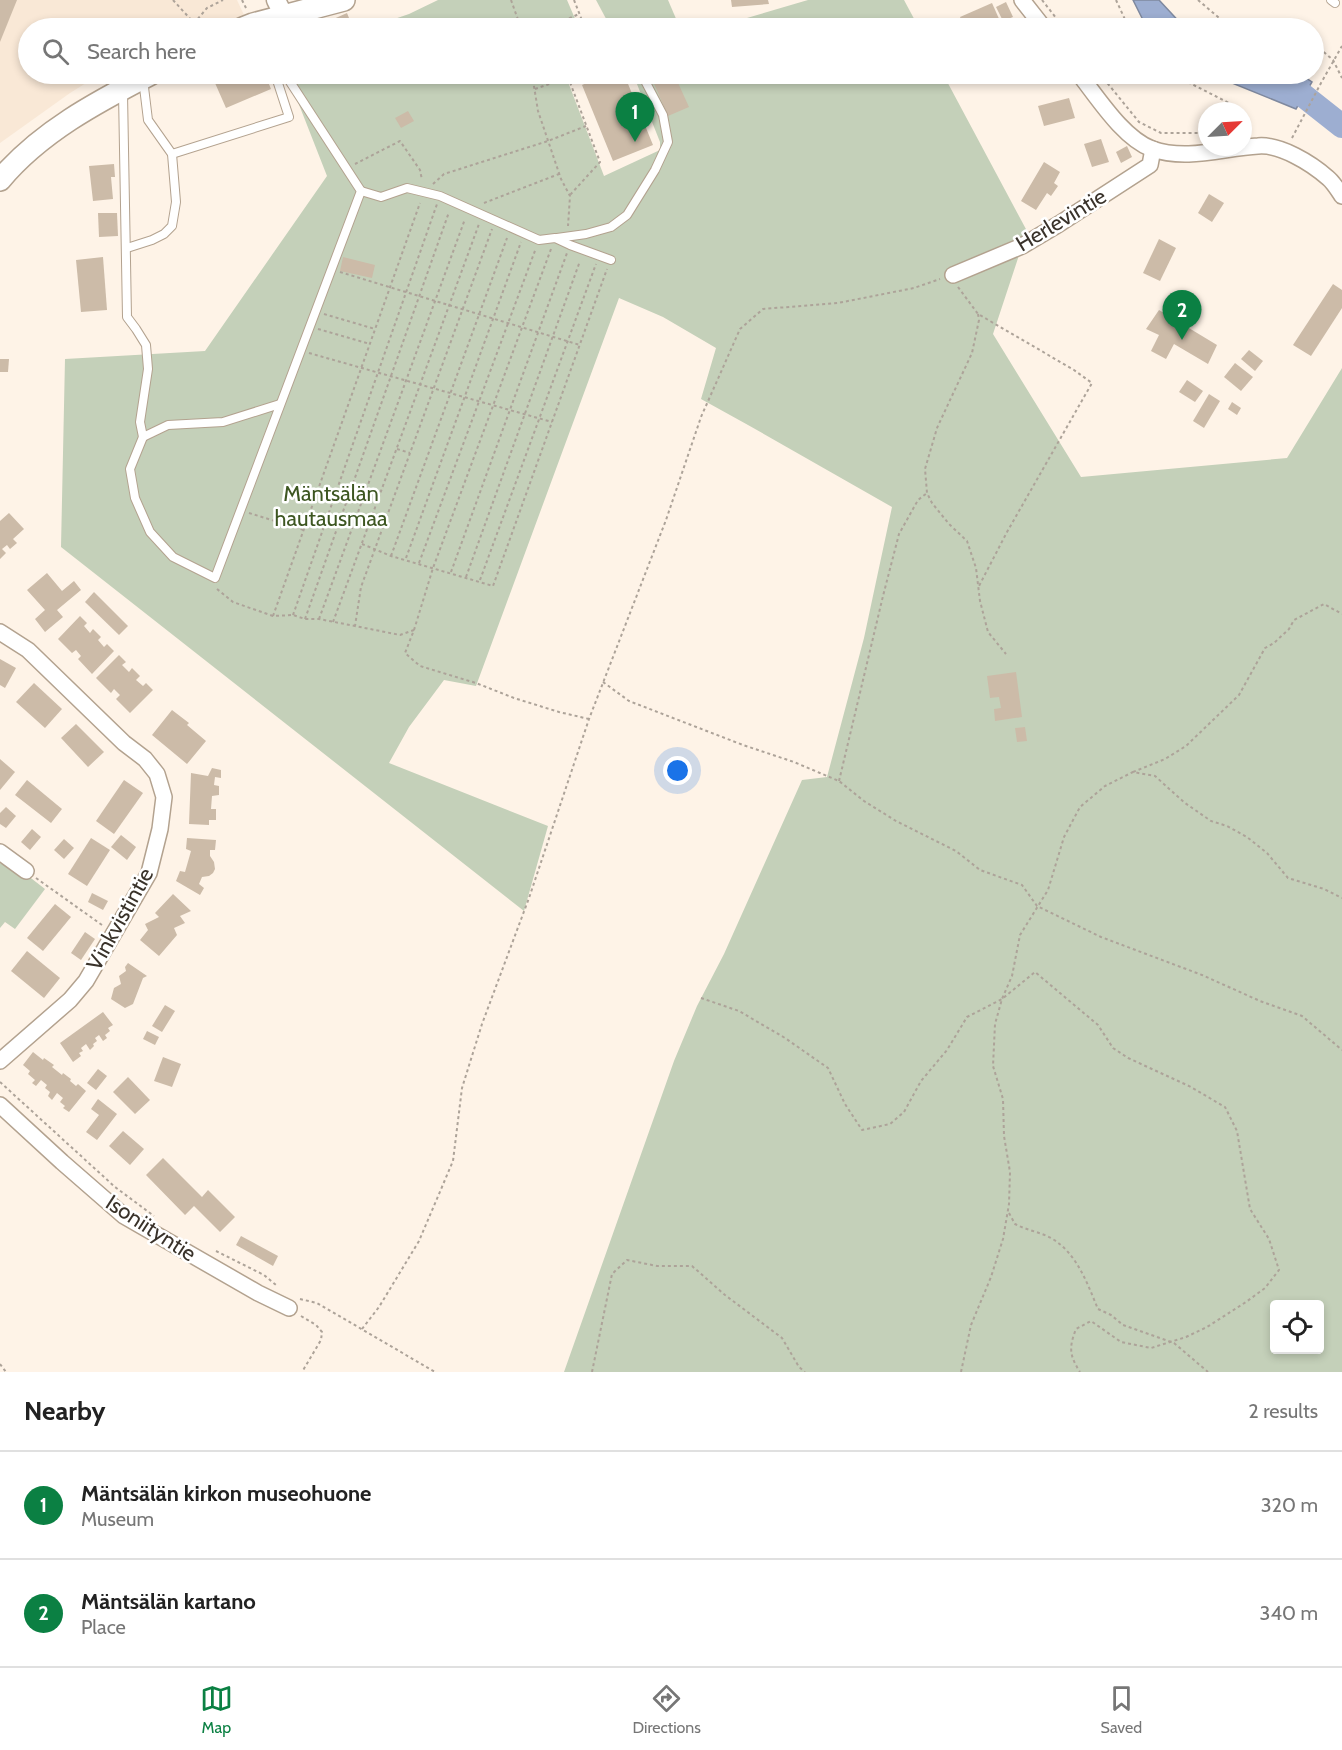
<!DOCTYPE html>
<html lang="en">
<head>
<meta charset="utf-8">
<style>
	body { margin:0; font-family:Cabin,sans-serif; background:#f6f6f6; color:#222 }
	.controls { position:absolute; right:18px; bottom:18px; display:grid; overflow:hidden; border-radius:6px; box-shadow:0 3px 9px #0003 }
	.controls button { width:54px; height:54px; display:grid; place-items:center; padding:0; border:0; border-bottom:2px solid #e0e0e0; background:#fff; color:#222; font:30px sans-serif }
	.compass { position:absolute; left:1198px; top:102px; width:54px; height:54px; border-radius:50%; background:#fff; box-shadow:0 3px 9px #0003; rotate:66deg }
	.you { position:absolute; left:678px; top:771px; width:21px; height:21px; margin:-15px; border:4px solid #fff; border-radius:50%; background:#1a73e8; box-shadow:0 0 0 9px #1a73e833 }
	.badge { display:grid; place-items:center; width:39px; height:39px; border-radius:50%; background:#0b8043; color:#fff; font-size:20px; font-weight:700 }
	.pin { position:absolute; translate:-50% -50px; filter:drop-shadow(0 2px 3px #0008) }
	.pin::after { content:''; position:absolute; top:32px; width:21px; height:18px; background:inherit; clip-path:polygon(0 0,100% 0,50% 100%) }
	.list { margin:0; padding:0; list-style:none }
	h2 { display:flex; justify-content:space-between; align-items:center; height:78px; margin:0; padding:0 24px; font-size:26px }
	h2 small { font-size:20px; font-weight:400; color:#767676 }
	.list li { display:grid; grid-template-columns:39px 1fr auto; gap:18px; align-items:center; box-sizing:border-box; height:108px; padding:0 24px; border-top:2px solid #e0e0e0 }
	.list b { display:block; font-size:22px; white-space:nowrap }
	.list p { margin:0; font-size:20px; white-space:nowrap; color:#767676 }
	.list em { font-size:20px; font-style:normal; color:#767676 }
	.icon { flex:none; width:33px; height:33px; fill:none; stroke:currentColor; stroke-width:2; stroke-linecap:round; stroke-linejoin:round }
	.map { position:relative; flex:none; width:1342px; height:1372px; overflow:hidden }
	.search { position:absolute; background:#fff; box-shadow:0 3px 9px #0003; left:18px; right:18px; top:18px; height:66px; display:flex; align-items:center; gap:15px; box-sizing:border-box; padding:0 21px; border-radius:33px; color:#767676; font-size:22px }
	.sheet { height:294px; background:#fff }
	nav { display:flex; justify-content:space-around; align-items:center; box-sizing:border-box; height:84px; border-top:2px solid #e0e0e0; background:#fff; font-size:16px; color:#767676 }
	nav a { display:grid; justify-items:center; gap:3px }
	nav .on { color:#0b8043 }
	.map>svg:first-child { display:block }
	.education { fill:#f9e8d6 }
	.green { fill:#c4d0b9; fill-rule:evenodd }
	.water { fill:#9daed1; stroke:#7f899f; stroke-width:1.5 }
	.lines { fill:none; stroke-linecap:round; stroke-linejoin:round }
	.river { stroke:#9daed1; stroke-width:24 }
	.building { fill:#ccbba8 }
	.service-casing { stroke:#b3a28f; stroke-width:10 }
	.minor-casing { stroke:#b3a28f; stroke-width:18 }
	.tertiary-casing { stroke:#b3a28f; stroke-width:21 }
	.secondary-casing { stroke:#b3a28f; stroke-width:24 }
	.path { stroke:#ada399; stroke-width:2; stroke-dasharray:3 3; stroke-linecap:butt }
	.service { stroke:#fff; stroke-width:8 }
	.minor { stroke:#fff; stroke-width:15 }
	.tertiary { stroke:#fff; stroke-width:18 }
	.secondary { stroke:#fff; stroke-width:21 }
	.labels { text-anchor:middle; dominant-baseline:central; stroke-width:5; stroke-linejoin:round; paint-order:stroke }
	.street-label { font-size:22px; fill:#39322a; stroke:#fff }
	.park-label { font-size:22px; fill:#3d5621; stroke:#fff }
</style>
</head>
<body>
<div class="map">
<svg width="1342" height="1372" viewBox="0 0 1342 1372">
	<rect width="100%" height="100%" fill="#fef3e7"/>
	<path class="education" d="M0 0H237L250 28H28V74H120L99 75 70 93 0 143Z"/>
	<g class="green">
		<path d="M438 0H567L579 28H368L409 14Z"/>
		<path d="M596 0H668L680 28H611Z"/>
		<path d="M808 0H904L919 28H713Z"/>
		<path d="M287 74H565L604 176 660 150V142L633 74H943L1027 231 993 334 1081 477 1287 458 1342 368V1372H564L674 1061 697 1006 724 954 802 780 827 777 864 638 892 507 748 425 701 399 716 348 663 317 619 298 476 686 444 680 409 727 389 763 548 826 524 911 61 547 65 359 205 351 327 176ZM1274 1304H1320V1350H1274Z"/>
		<path d="M5 858 45 889 15 929 5 922 0 928V864Z"/>
	</g>
	<g class="water">
		<path d="M1133 0H1159L1185 28H1147Z"/>
		<path d="M1210 74H1300L1312 82 1296 109Z"/>
	</g>
	<g class="lines">
		<path class="river" d="M1265 74 1290 85 1342 126"/>
	</g>
	<g class="building">
		<path d="M0 0H17L0 42Z"/>
		<path d="M731 0H768L769 4 732 7Z"/>
		<path d="M1006 2 1013 17 1003 21 996 7Z"/>
		<path d="M992 3 1000 21 984 28H965L960 17Z"/>
		<path d="M347 13 353 28H332L329 21Z"/>
		<path d="M234 74H265L271 89 226 108 215 83 235 75Z"/>
		<path d="M588 74H624L653 145 613 161 582 85 591 81Z"/>
		<path d="M664 74H674L689 107 668 116 652 79Z"/>
		<path d="M1069 98 1075 118 1044 126 1038 106Z"/>
		<path d="M408 111 414 121 401 128 395 118Z"/>
		<path d="M1101 139 1109 162 1092 167 1084 144Z"/>
		<path d="M1127 146 1132 157 1121 163 1116 152Z"/>
		<path d="M1044 162 1060 172 1054 183 1058 186 1051 196 1047 193 1036 210 1021 201Z"/>
		<path d="M114 164 115 177H111L113 199 93 201 89 166Z"/>
		<path d="M1209 194 1224 203 1212 222 1198 213Z"/>
		<path d="M98 213H117L118 236 99 237Z"/>
		<path d="M1159 239 1176 248 1160 281 1143 273Z"/>
		<path d="M103 257 107 310 81 312 76 260Z"/>
		<path d="M343 257 375 265 372 278 340 271Z"/>
		<path d="M1333 284 1342 290V308L1311 356 1293 345Z"/>
		<path d="M1159 310 1217 345 1208 364 1174 344 1166 359 1151 351 1159 335 1146 329Z"/>
		<path d="M1249 350 1263 361 1255 371 1241 359Z"/>
		<path d="M0 359H9L8 372H0Z"/>
		<path d="M1235 363 1253 377 1241 391 1224 377Z"/>
		<path d="M1187 380 1203 391 1195 402 1179 392Z"/>
		<path d="M1209 394 1220 401 1204 428 1193 421Z"/>
		<path d="M1232 402 1241 408 1237 415 1228 409Z"/>
		<path d="M9 513 24 529 13 539 17 543 10 549 7 545 2 549 6 553 0 559V521Z"/>
		<path d="M47 573 62 591 74 581 81 590 57 610 63 617 45 632 35 619 45 610 27 590Z"/>
		<path d="M94 592 128 626 119 635 85 602Z"/>
		<path d="M80 616 87 623 84 626 90 633 93 629 101 637 98 640 104 647 107 644 114 651 92 674 78 659 81 656 76 650 72 653 58 639Z"/>
		<path d="M119 655 126 662 122 665 129 672 132 668 140 676 136 680 143 686 146 683 153 690 130 713 116 699 120 695 114 689 111 693 96 678Z"/>
		<path d="M0 659 16 668 5 688 0 685Z"/>
		<path d="M1016 672 1022 717 995 721 994 709 1001 708 999 697 990 698 987 676Z"/>
		<path d="M34 683 62 709 45 728 16 702Z"/>
		<path d="M172 710 189 723 187 725 206 741 187 764 152 735Z"/>
		<path d="M76 724 104 752 88 767 61 738Z"/>
		<path d="M1025 727 1027 741 1017 742 1015 728Z"/>
		<path d="M0 759 15 772 0 790Z"/>
		<path d="M212 768 221 770V778L215 777 214 785 219 786V795L212 796 211 809H216V820H209V825L189 824 191 773 208 776Z"/>
		<path d="M27 780 62 809 51 823 15 795Z"/>
		<path d="M124 780 143 793 114 834 96 821Z"/>
		<path d="M6 807 16 816 6 828 0 824V813Z"/>
		<path d="M32 829 41 837 30 850 21 842Z"/>
		<path d="M121 835 136 847 127 860 111 847Z"/>
		<path d="M91 838 110 850 87 886 68 874Z"/>
		<path d="M187 838 216 840 215 850H210V856L214 862 215 869 213 873 209 876 202 877 199 884 204 888 200 895 176 881 180 871 185 872 191 851 186 849Z"/>
		<path d="M64 839 74 848 64 859 54 850Z"/>
		<path d="M92 893 108 901 103 910 88 902Z"/>
		<path d="M173 894 191 911 180 916 185 923 174 928 177 935 159 956 140 940 148 930 145 924 159 917 155 913Z"/>
		<path d="M55 904 71 917 43 951 27 938Z"/>
		<path d="M85 932 95 939 81 960 71 953Z"/>
		<path d="M27 951 60 978 44 998 11 971Z"/>
		<path d="M128 963 147 976 143 978 133 1004 125 1008 111 999 114 988 121 984 119 976 126 971 125 967Z"/>
		<path d="M165 1005 175 1011 162 1032 152 1026Z"/>
		<path d="M103 1012 113 1025 108 1028 110 1031 105 1035 107 1038 103 1041 99 1035 95 1038 97 1041 93 1044 94 1046 90 1050 86 1044 81 1048 83 1051 79 1053 81 1056 73 1062 60 1043Z"/>
		<path d="M147 1031 159 1037 155 1045 143 1039Z"/>
		<path d="M33 1052 43 1060 44 1058 54 1065 52 1067 62 1075 63 1073 71 1079 70 1081 76 1086 78 1084 86 1091 69 1112 63 1108 65 1106 60 1102 63 1098 57 1093 52 1100 48 1096 50 1092 45 1088 47 1085 41 1080 36 1086 32 1083 35 1080 28 1074 30 1071 23 1065Z"/>
		<path d="M163 1057 181 1064 172 1087 154 1081Z"/>
		<path d="M98 1069 107 1076 96 1090 87 1083Z"/>
		<path d="M128 1077 150 1100 135 1114 113 1092Z"/>
		<path d="M98 1099 117 1114 97 1140 86 1132 99 1115 91 1109Z"/>
		<path d="M123 1131 144 1149 130 1165 109 1146Z"/>
		<path d="M163 1158 202 1197 208 1190 235 1217 220 1232 194 1206 185 1215 146 1175Z"/>
		<path d="M241 1236 278 1256 273 1266 236 1245Z"/>
	</g>
	<g class="lines">
		<defs>
			<g id="service">
				<path d="M1331 0 1335 3"/>
				<path d="M123 93 127 317 136 329 146 345 148 369 140 422 143 437 130 469 135 498 150 532 173 557 215 578 361 191 285 74"/>
				<path d="M172 154 289 117 275 74"/>
				<path d="M361 191 381 197 407 188 440 196 539 240 555 238 570 245 611 260"/>
				<path d="M557 238 586 234 611 227 627 215 655 170 668 142 663 115 643 77"/>
				<path d="M127 248 152 240 164 234 172 226 176 202 172 154 148 120 143 79"/>
				<path d="M143 437 168 425 223 422 280 404"/>
			</g>
			<g id="minor">
				<path d="M1022 0 1044 28"/>
				<path d="M1079 74C1098 98 1123 138 1152 149 1187 161 1223 148 1258 146 1280 144 1311 163 1328 178 1333 182 1338 190 1342 196"/>
				<path d="M953 275 1022 246 1059 224 1150 165 1153 149"/>
				<path d="M0 632 28 650 124 743 145 759 157 774 164 797 160 829 149 873 86 981 70 1000 0 1061"/>
				<path d="M0 852 26 871"/>
				<path d="M0 1105 62 1162 124 1216 258 1293 289 1308"/>
			</g>
			<path id="tertiary" d="M276 0 284 16"/>
			<g id="secondary">
				<path d="M243 28 253 24 344 0"/>
				<path d="M0 180C40 132 97 102 151 74"/>
			</g>
		</defs>
		<use href="#service" class="service-casing"/>
		<use href="#minor" class="minor-casing"/>
		<use href="#tertiary" class="tertiary-casing"/>
		<use href="#secondary" class="secondary-casing"/>
		<g class="path">
			<path d="M173 0 194 23"/>
			<path d="M242 0 246 8"/>
			<path d="M511 0 521 28"/>
			<path d="M574 0 585 28"/>
			<path d="M1042 0 1064 28"/>
			<path d="M1116 0 1129 28"/>
			<path d="M1198 0 1231 28"/>
			<path d="M190 28 207 8 223 0"/>
			<path d="M204 28 228 19"/>
			<path d="M547 28 579 14"/>
			<path d="M1314 46H1317L1333 60 1342 78"/>
			<path d="M532 74 538 111 561 179 570 196 568 226"/>
			<path d="M1100 74 1139 122 1161 133H1207"/>
			<path d="M1172 74 1229 103 1232 111"/>
			<path d="M568 77 600 162 570 195"/>
			<path d="M535 89 572 76 573 74"/>
			<path d="M1292 138 1321 83 1342 46"/>
			<path d="M355 164 400 141 420 170 422 180"/>
			<path d="M433 184 444 174 548 141 586 126"/>
			<path d="M484 203 559 174"/>
			<path d="M551 249 433 568 414 630 405 653 420 666 476 683 514 698 559 712 589 719"/>
			<path d="M340 272 580 345"/>
			<path d="M958 287 978 314 1074 370 1092 383 1007 532 979 586"/>
			<path d="M324 314 375 329"/>
			<path d="M978 314 979 320 972 353 937 428 925 469 927 493 932 503 949 524 967 541 976 568 980 601 988 632 1006 654"/>
			<path d="M318 329 370 344"/>
			<path d="M309 353 552 422"/>
			<path d="M397 449 410 453"/>
			<path d="M249 513 304 530"/>
			<path d="M362 544 391 556 493 586 607 269"/>
			<path d="M391 556 507 238"/>
			<path d="M406 558 521 242"/>
			<path d="M419 563 536 248"/>
			<path d="M451 572 567 253"/>
			<path d="M466 577 580 261"/>
			<path d="M480 580 596 264"/>
			<path d="M217 589 233 602 273 616 293 615 305 619H319L355 626"/>
			<path d="M293 615 437 204"/>
			<path d="M273 616 420 203"/>
			<path d="M305 619 449 212"/>
			<path d="M319 619 465 219"/>
			<path d="M333 622 479 224"/>
			<path d="M414 630 400 635 355 626 361 587 492 229"/>
			<path d="M603 682 629 701 743 745 794 762 839 781 864 801 896 821 956 851 980 870 1022 885 1037 906 1101 937 1202 975 1260 1001 1302 1016 1342 1050"/>
			<path d="M1133 772 1165 759 1186 746 1239 695 1265 648 1274 643 1289 629 1294 620 1324 604 1342 614"/>
			<path d="M839 781 883 596 899 534 918 500 927 493"/>
			<path d="M36 878 102 925"/>
			<path d="M701 998 739 1011 785 1038 828 1068 845 1104 862 1130 890 1124 904 1112 921 1081 947 1050 967 1017 1002 999 1035 972 1098 1025 1113 1048 1128 1058 1189 1086 1225 1107 1237 1131 1250 1209 1269 1239 1279 1270 1265 1288 1246 1302 1207 1327 1186 1337 1151 1348 1121 1342 1091 1321 1076 1329C1069 1347 1069 1355 1080 1372"/>
			<path d="M0 1082 115 1187 154 1216"/>
			<path d="M1009 1213 1015 1224C1026 1230 1040 1232 1051 1238 1077 1253 1087 1283 1098 1309L1111 1315 1123 1325 1174 1343 1208 1372"/>
			<path d="M216 1251 264 1275 276 1285"/>
			<path d="M300 1299 317 1303 435 1372"/>
			<path d="M301 1316 316 1325 322 1332 321 1340 302 1372"/>
			<path d="M362 1329 379 1307 419 1241 453 1161 462 1088 482 1024 529 898 589 719 666 520 701 417 740 329 763 309 838 303 914 288 940 279"/>
			<path d="M0 1364 6 1372"/>
			<path d="M592 1372 612 1274 627 1260 657 1266H692L725 1295 782 1338 799 1367 805 1372"/>
			<path d="M961 1372 971 1325 991 1277 1003 1239 1009 1204 1010 1172 1004 1136 1003 1099 993 1066 995 1024 1002 999 1012 976 1020 935 1048 890 1064 837 1080 807 1105 786 1133 772 1155 776 1185 803 1211 821 1227 826 1247 837 1267 853 1288 878 1324 889 1342 898"/>
		</g>
		<use href="#service" class="service"/>
		<use href="#minor" class="minor"/>
		<use href="#tertiary" class="tertiary"/>
		<use href="#secondary" class="secondary"/>
	</g>
	<g class="labels">
		<g class="street-label">
			<text transform="translate(1061 220) rotate(-31)">Herlevintie</text>
			<text transform="translate(120 919) rotate(-61)">Vinkvistintie</text>
			<text transform="translate(151 1228) rotate(33)">Isoniityntie</text>
		</g>
		<g class="park-label">
			<text x="331" y="493">Mäntsälän<tspan x="331" dy="25">hautausmaa</tspan></text>
		</g>
	</g>
</svg>
<div class="controls">
<button><svg class="icon" aria-label="locate" viewBox="0 0 24 24"><circle cx="12" cy="12" r="6"/><path d="M12 2v4M12 18v4M2 12h4M18 12h4"/></svg></button>
</div>
<svg class="compass" viewBox="-18 -18 36 36"><path d="M0-13l5 13h-10z" fill="#e53935"/><path d="M0 13l5-13h-10z" fill="#767676"/></svg>
<div class="you"></div>
<div class="pin badge" style="left:635px;top:142px">1</div>
<div class="pin badge" style="left:1182px;top:340px">2</div>
<div class="search"><svg class="icon" aria-label="search" viewBox="0 0 24 24"><circle cx="10" cy="10" r="6"/><path d="M15 15l6 6"/></svg>Search here</div>
</div>
<section class="sheet">
<h2>Nearby<small>2 results</small></h2>
<ul class="list">
<li><span class="badge">1</span><div><b>Mäntsälän kirkon museohuone</b><p>Museum</p></div><em>320 m</em></li>
<li><span class="badge">2</span><div><b>Mäntsälän kartano</b><p>Place</p></div><em>340 m</em></li>
</ul>
</section>
<nav>
<a class="on"><svg class="icon" aria-label="map" viewBox="0 0 24 24"><path d="M3 6l6-2 6 2 6-2v14l-6 2-6-2-6 2zM9 4v14M15 6v14"/></svg>Map</a>
<a><svg class="icon" aria-label="directions" viewBox="0 0 24 24"><path d="M12 3l9 9-9 9-9-9zM9 14v-3h6M13 9l2 2-2 2"/></svg>Directions</a>
<a><svg class="icon" aria-label="saved" viewBox="0 0 24 24"><path d="M7 4h10v16l-5-4-5 4z"/></svg>Saved</a>
</nav>
</body>
</html>
